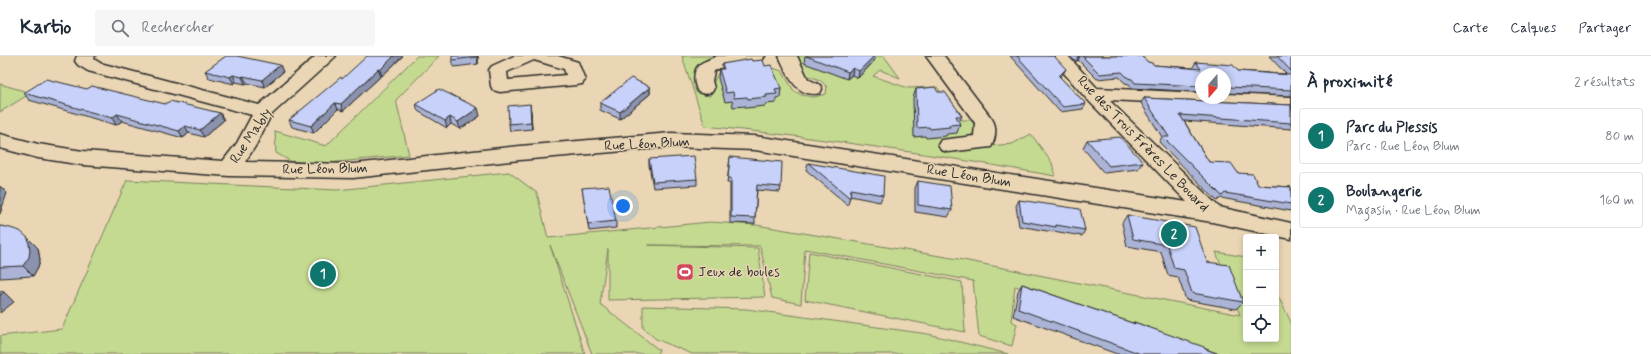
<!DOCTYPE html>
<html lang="fr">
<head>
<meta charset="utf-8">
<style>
	body { margin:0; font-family:Mynerve,sans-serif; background:#f6f6f7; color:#1f2937 }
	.controls { position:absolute; right:12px; bottom:12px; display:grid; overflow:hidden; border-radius:4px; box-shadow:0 2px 6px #0003 }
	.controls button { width:36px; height:36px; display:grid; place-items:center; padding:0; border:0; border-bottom:1px solid #e0e1e3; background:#fff; color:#1f2937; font:20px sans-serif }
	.compass { position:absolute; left:1195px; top:12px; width:36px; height:36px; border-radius:50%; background:#fff; box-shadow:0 2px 6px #0003; rotate:200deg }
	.you { position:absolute; left:623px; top:150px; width:14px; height:14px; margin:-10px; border:3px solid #fff; border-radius:50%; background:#1a73e8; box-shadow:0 0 0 6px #1a73e833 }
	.badge { display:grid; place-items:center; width:26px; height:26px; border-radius:50%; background:#0f766e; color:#fff; font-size:13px; font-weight:700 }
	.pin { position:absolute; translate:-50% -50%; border:2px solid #fff; box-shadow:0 1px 4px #0006 }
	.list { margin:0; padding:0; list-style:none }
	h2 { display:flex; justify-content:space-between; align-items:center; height:52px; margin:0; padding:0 16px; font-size:17px }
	h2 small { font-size:13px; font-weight:400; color:#747a83 }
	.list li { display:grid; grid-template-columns:26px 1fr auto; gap:12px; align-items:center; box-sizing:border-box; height:56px; margin:0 8px 8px; padding:0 8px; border:1px solid #e0e1e3; border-radius:4px }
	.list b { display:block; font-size:15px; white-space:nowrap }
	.list p { margin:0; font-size:13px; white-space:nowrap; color:#747a83 }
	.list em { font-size:13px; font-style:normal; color:#747a83 }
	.icon { flex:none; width:22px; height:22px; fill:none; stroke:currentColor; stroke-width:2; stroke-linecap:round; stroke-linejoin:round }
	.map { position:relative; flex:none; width:1291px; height:298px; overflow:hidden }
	header { display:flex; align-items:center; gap:24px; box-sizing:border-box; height:56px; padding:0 20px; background:#fff; border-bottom:1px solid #e0e1e3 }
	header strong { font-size:19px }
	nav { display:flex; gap:22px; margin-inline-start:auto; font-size:14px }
	.search { width:280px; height:36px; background:#f6f6f7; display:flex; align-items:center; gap:10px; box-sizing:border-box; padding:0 14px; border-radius:4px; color:#747a83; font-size:15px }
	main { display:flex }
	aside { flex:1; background:#fff }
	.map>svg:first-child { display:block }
	.green { fill:#c4da90; stroke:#78825e }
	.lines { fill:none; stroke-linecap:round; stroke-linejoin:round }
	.minor-casing { stroke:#2b2b2b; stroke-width:3 }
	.minor { fill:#ead6b4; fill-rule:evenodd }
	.wall { fill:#abb4d6; stroke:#2b2b2b }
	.shaded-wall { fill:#8b92ae; stroke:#2b2b2b }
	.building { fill:#c7d1f9; stroke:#2b2b2b }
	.labels { text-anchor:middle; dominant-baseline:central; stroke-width:3; stroke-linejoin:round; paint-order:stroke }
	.street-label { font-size:14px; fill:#2b2b2b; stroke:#ead6b4 }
	.poi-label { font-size:14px; fill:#2b2b2b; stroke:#ead6b4; text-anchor:start }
</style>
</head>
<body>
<header>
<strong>Kartio</strong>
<div class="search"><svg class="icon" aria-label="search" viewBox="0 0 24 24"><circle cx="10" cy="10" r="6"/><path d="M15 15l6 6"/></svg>Rechercher</div>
<nav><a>Carte</a><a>Calques</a><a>Partager</a></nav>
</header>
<main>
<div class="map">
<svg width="1291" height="298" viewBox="0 0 1291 298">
	<rect width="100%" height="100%" fill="#ead6b4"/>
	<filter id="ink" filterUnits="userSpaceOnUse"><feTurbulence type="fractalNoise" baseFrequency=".025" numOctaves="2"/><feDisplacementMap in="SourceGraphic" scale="8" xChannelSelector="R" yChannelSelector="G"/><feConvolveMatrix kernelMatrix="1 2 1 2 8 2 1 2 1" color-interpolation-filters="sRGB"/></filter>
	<g filter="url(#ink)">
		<g class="green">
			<path d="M417 0H439L396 44 409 99 318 108 290 105 276 97 275 75 326 90Z"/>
			<path d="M682 0H733L698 26 703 39 711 40V32L718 17 728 12 770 11 782 15 794 35 802 39 814 41 826 38 827 31 820 24 806 19 796 0H884L900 22 880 14 873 20 908 32 937 31 962 64H971L975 70 973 78 944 94 1012 88 1031 78 1052 107 1055 120C939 99 823 82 705 70Z"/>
			<path d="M0 28 31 37 0 56Z"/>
			<path d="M509 116 537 137 548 182 710 166 756 169 958 203 1240 259 1216 196 1246 201V283H1276V236L1291 266V298H1206L1015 230 1011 265 1017 268 1012 290 979 280 973 225 805 193 801 248 772 242 760 190 648 189 758 192 765 241 608 244V193L600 248 659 294 657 298H592L550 189 585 298H0V280L62 273 127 124 337 134Z"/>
			<path d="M809 196 962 226 965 276 805 244Z"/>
			<path d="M643 250 746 253 928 278 1008 298H692L656 283 643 272Z"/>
		</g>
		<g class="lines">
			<defs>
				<g id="minor">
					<path d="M77 0H95L94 3 100 7 259 49 316 0H336L271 59 256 89 245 106 353 108 520 90 671 77 755 80 1187 146 1085 41 1049 0H1068L1097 32 1201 37V42H1225V38L1291 41V53L1109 44 1219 151 1291 167V183L1212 166 755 94 671 91 520 104 353 122 229 120 83 109 38 102 0 92V78L38 88 83 95 223 105 237 87 252 59 88 15 78 9 75 5Z"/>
					<path d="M514 0H558L578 6 585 24 582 28 576 29 500 36 493 34 491 30 489 14 492 10ZM534 4 564 13 566 19 508 24 507 16Z"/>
					<path d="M717 0H765L762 4 727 9 714 15 712 25 714 32 712 36 705 38 698 36C694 29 692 16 699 9 703 5 712 3 717 0Z"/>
					<path d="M779 0H797L808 23 820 29 822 33 820 37C796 43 787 17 779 0Z"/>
					<path d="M926 0H944L992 63C997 70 996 83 991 91L948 96 941 94 938 89 941 84 974 80 975 67Z"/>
				</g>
			</defs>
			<use href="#minor" class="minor-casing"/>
			<use href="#minor" class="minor"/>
		</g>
		<g class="wall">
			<path d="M403 0 382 20H381L343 55 338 53 314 77 292 71 289 64 342 23Z"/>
			<path d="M478 0V8L454 11 452 4Z"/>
			<path d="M805 0 875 4 858 22 852 19 847 23 804 7Z"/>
			<path d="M1010 0H1054L1063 18 1060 21 1086 48 1083 53 1060 56Z"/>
			<path d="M1069 0H1141L1148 6 1154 9 1193 12V11L1196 6 1238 15 1286 18 1269 0H1291V40L1226 37 1225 38V18H1201V36L1132 32 1129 28 1125 27 1119 21 1097 23 1078 4 1076 6Z"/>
			<path d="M752 5 765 10 781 32 780 41 776 42V47L766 48 765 50 746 52V50L733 51 732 45 725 46 718 22 719 13H722V8Z"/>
			<path d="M280 9 283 16 265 31 247 27 245 28 236 26 234 28 209 22 205 15Z"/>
			<path d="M650 31V38L620 63 600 54V47Z"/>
			<path d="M916 33 938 36 962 60 959 66 960 68 957 77 947 78 946 80 926 82 925 80 914 81 913 42Z"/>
			<path d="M24 37 165 48 220 57 224 64 204 81 189 77 183 82 122 65 116 69 29 44Z"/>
			<path d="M1144 42 1291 49V73L1184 65 1209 106 1238 117 1258 129 1291 131V155L1221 142 1217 145 1159 86 1162 81 1141 47Z"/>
			<path d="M416 48 480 60 460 73 451 68 447 72 418 55Z"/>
			<path d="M531 55 532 73 510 75 509 68Z"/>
			<path d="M1087 84 1143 106 1138 113 1104 117 1083 92Z"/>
			<path d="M730 101 781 131 780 136 757 134 755 162V168L730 167V127H727Z"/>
			<path d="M649 103 697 123V129L653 132 649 109Z"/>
			<path d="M808 107 883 139 880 146 850 140 848 149 806 114Z"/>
			<path d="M918 125 952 154 948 161 915 156V132Z"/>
			<path d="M582 132 616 165V172L589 175Z"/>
			<path d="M1019 144 1085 174 1082 180 1053 175V176L1019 170 1016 150Z"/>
			<path d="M1127 159 1207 206 1243 246 1236 253 1186 244 1178 221 1168 219 1161 196 1127 190 1122 167Z"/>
			<path d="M0 170 28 182 38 192 40 204 38 211 33 220 0 222Z"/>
			<path d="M1022 228 1132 267 1134 266 1219 298H1117L1013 260 1018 235Z"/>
		</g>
		<g class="shaded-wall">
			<path d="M394 0H403L382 20 380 14Z"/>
			<path d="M477 0H478V8L477 1Z"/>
			<path d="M874 0H876L875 4 858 22 859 15Z"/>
			<path d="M1080 0 1078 4 1076 6 1078 1Z"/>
			<path d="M280 9 283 16 265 31 262 24Z"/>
			<path d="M853 12 852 19 847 23 848 16Z"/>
			<path d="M378 13 381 20 343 55 341 48Z"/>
			<path d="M1066 13 1063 18 1056 25 1059 20Z"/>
			<path d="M233 19 236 26 234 28 230 21Z"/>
			<path d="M243 20 247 27 245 28 242 21Z"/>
			<path d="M650 31V38L620 63V56Z"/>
			<path d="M335 47 338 53 314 77 311 70Z"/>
			<path d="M530 48 531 55 532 73 531 66Z"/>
			<path d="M478 52 480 60 460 73 458 66Z"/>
			<path d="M220 57 224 64 204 81 200 74Z"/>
			<path d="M117 58 122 65 116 69 112 62Z"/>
			<path d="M450 61 451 68 447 72 445 65Z"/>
			<path d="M185 70 189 77 183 82 179 75Z"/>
			<path d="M0 130 7 137 0 158Z"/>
			<path d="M28 182 38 192 40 204 38 211 33 220 23 210Z"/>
			<path d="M4 236 14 246 0 257V239Z"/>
		</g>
		<g class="building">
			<path d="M226 0H237L280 9 262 24 243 20 242 21 233 19 230 21 205 15Z"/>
			<path d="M367 0H394L380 14 378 13 341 48 335 47 311 70 289 64 341 21 342 23Z"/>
			<path d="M452 0H477V1L452 4Z"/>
			<path d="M806 0H874L859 15 853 12 848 16Z"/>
			<path d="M1017 0H1054L1066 13 1059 20 1086 48 1063 51Z"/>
			<path d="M1082 0H1141L1148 6 1152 7 1154 9 1201 13 1196 6 1233 9 1238 15 1291 19V34L1229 31 1227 35H1225V18H1201V30L1135 27 1132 23 1128 22 1122 16 1100 18Z"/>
			<path d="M1277 0H1291V15Z"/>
			<path d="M751 3 752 5 763 4 765 10 771 9 781 32 775 33 777 38 766 39 767 41 748 43 747 41 734 42 733 36 726 37 719 13H724L722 8Z"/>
			<path d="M631 22 650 31 620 56 600 47Z"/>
			<path d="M46 23 87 33 92 30 165 48 170 45 220 57 200 74 185 70 179 75 117 58 112 62 24 37Z"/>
			<path d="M935 31 938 36H945L962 60H956L960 68 949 69 950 71 930 73 929 71 917 72 916 33Z"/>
			<path d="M439 33 478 52 458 66 450 61 445 65 416 48Z"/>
			<path d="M1144 42 1291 49V67L1180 59 1209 106 1231 107 1238 117 1253 118 1258 129 1291 131V148L1225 137 1222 140 1163 81H1169Z"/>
			<path d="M530 48 531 66 509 68 508 50Z"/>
			<path d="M1120 81 1143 106 1109 110 1087 84Z"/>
			<path d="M694 100 697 123 653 126 649 103Z"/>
			<path d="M730 101 782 106 781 131 757 129 755 162 731 161V122H728Z"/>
			<path d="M808 107 884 120 883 139 851 133 850 142Z"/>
			<path d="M918 125 950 130 952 154 918 149Z"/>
			<path d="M609 130 616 165 588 168 582 132Z"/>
			<path d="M1019 144 1080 153 1085 174 1056 169V171L1022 165Z"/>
			<path d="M1127 159 1195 171 1207 206 1229 209 1243 246 1192 237 1184 214 1174 212 1167 189 1133 183Z"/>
			<path d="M0 170 7 171 20 175 28 182 30 194 29 201 23 210 0 211Z"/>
			<path d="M1022 228 1135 268 1134 266 1204 291 1205 293 1219 298H1141L1018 253Z"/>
			<path d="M0 235 4 236 0 239Z"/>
		</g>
	</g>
	<defs>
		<symbol id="stadium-square" viewBox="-11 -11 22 22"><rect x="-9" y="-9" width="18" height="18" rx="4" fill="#d1495b" stroke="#ead6b4"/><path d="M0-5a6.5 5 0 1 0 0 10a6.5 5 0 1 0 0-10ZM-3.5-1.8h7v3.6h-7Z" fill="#fff"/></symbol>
	</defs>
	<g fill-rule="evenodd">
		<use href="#stadium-square" x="675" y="206" width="20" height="20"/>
	</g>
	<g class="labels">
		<g class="street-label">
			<text transform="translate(251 80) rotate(-56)">Rue Mably</text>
			<text transform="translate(647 88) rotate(-3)">Rue Léon Blum</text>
			<text transform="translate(1143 88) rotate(46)">Rue des Trois Frères Le Bouard</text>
			<text transform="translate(325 113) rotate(-1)">Rue Léon Blum</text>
			<text transform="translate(969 120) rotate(9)">Rue Léon Blum</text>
		</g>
		<g class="poi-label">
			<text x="698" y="216">Jeux de boules</text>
		</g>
	</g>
</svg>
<div class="controls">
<button>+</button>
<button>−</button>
<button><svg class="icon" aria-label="locate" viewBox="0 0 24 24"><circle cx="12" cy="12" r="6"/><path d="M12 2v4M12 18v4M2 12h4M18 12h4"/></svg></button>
</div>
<svg class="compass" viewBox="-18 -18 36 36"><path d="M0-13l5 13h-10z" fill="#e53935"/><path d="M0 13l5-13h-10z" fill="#747a83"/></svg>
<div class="you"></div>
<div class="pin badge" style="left:323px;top:218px">1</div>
<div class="pin badge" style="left:1174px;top:178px">2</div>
</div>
<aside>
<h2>À proximité<small>2 résultats</small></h2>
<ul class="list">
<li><span class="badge">1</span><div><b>Parc du Plessis</b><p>Parc · Rue Léon Blum</p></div><em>80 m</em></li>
<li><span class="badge">2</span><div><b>Boulangerie</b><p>Magasin · Rue Léon Blum</p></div><em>160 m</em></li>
</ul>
</aside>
</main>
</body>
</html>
